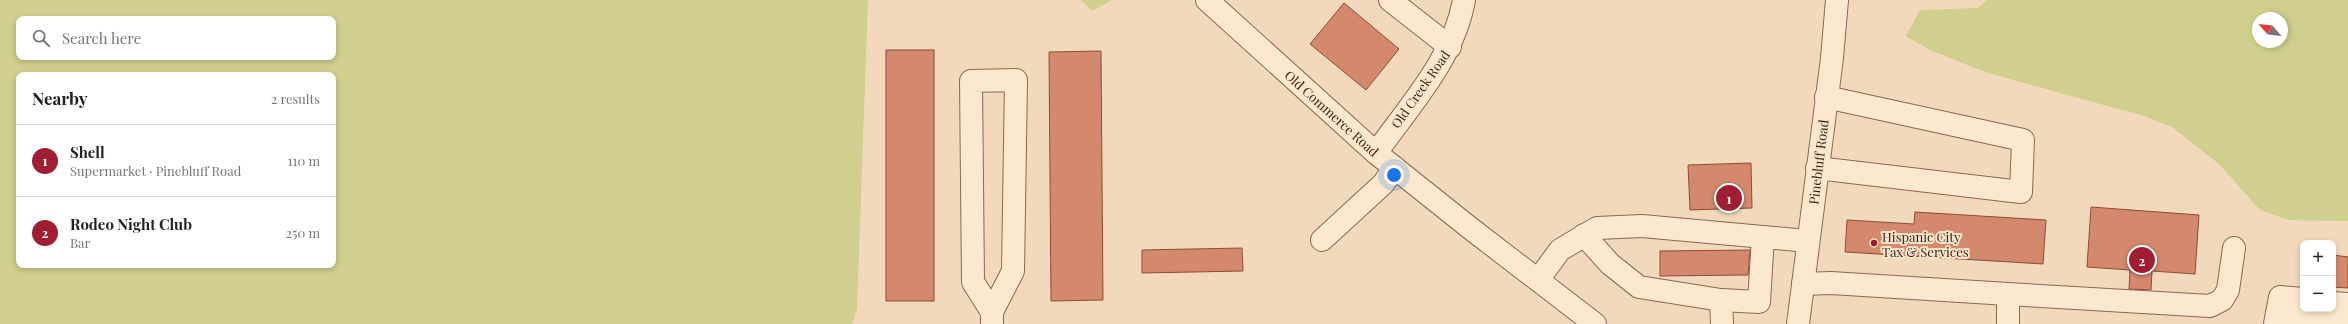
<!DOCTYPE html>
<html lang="en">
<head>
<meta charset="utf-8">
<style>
	body { margin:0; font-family:"Playfair Display",serif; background:#f6f6f6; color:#202124 }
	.controls { position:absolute; right:12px; bottom:12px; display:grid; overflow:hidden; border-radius:8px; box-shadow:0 2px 6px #0003 }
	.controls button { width:36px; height:36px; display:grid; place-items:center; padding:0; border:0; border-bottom:1px solid #e0e0e0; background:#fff; color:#202124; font:20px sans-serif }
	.compass { position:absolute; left:2252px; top:12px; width:36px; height:36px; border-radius:50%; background:#fff; box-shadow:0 2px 6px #0003; rotate:297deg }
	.you { position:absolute; left:1394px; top:175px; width:14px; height:14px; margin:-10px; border:3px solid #fff; border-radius:50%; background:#1a73e8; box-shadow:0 0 0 6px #1a73e833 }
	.badge { display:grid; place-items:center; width:26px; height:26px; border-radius:50%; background:#9f1e31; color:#fff; font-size:13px; font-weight:700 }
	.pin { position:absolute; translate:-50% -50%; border:2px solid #fff; box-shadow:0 1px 4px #0006 }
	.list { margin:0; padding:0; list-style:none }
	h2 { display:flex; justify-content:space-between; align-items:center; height:52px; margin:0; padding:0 16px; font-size:17px }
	h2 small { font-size:13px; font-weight:400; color:#757577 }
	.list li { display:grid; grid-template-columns:26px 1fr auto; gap:12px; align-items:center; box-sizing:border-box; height:72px; padding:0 16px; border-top:1px solid #e0e0e0 }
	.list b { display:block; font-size:15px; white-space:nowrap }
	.list p { margin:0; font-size:13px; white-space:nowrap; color:#757577 }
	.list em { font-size:13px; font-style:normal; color:#757577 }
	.icon { flex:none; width:22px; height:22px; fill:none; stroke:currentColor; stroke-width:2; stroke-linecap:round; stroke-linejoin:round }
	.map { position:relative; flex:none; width:2348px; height:324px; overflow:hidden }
	.search { position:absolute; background:#fff; box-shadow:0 2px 6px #0003; left:16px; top:16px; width:320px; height:44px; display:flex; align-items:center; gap:10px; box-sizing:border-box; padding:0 14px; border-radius:8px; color:#757577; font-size:15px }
	.panel { position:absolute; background:#fff; box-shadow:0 2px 6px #0003; left:16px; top:72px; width:320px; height:196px; border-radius:8px }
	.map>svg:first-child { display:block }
	.green { fill:#d0cf8e; fill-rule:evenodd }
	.building { fill:#d4896d; stroke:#8c4c37 }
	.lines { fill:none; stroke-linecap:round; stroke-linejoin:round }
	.minor-casing { stroke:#8a6953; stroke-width:24 }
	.minor { stroke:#fce8ce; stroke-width:22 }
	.poi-dot { fill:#9f1e31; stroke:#f9e5cb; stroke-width:1.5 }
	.labels { text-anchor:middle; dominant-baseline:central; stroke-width:4; stroke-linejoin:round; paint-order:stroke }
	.street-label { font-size:13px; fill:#38241a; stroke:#f9e5cb }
	.poi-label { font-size:13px; fill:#38241a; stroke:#f9e5cb; text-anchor:start }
</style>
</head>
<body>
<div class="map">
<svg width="2348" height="324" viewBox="0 0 2348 324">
	<rect width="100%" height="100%" fill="#f2d9bb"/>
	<g class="green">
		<path d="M0 0H868L857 309 852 324H0ZM19 19H333V57H19ZM19 75H333V265H19Z"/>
		<path d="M1081 0H1112L1092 11Z"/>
		<path d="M1987 0H2348V221L2289 220 2260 210 2219 164 2172 127 2144 116 1988 73 1932 51 1906 36 1920 10 1978 8ZM2258 18H2282V42H2258Z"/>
	</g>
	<g class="building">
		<path d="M1344 3 1399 49 1366 90 1310 44Z"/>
		<rect x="886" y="50" width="48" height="251"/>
		<path d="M1101 51 1103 300 1051 301 1049 52Z"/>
		<path d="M1751 163 1752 208 1690 210 1688 165Z"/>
		<path d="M2091 207 2199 215 2195 274 2152 271 2151 290 2129 289 2130 270 2087 267Z"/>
		<path d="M1915 212 2046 220 2043 264 1845 252 1847 220 1914 224Z"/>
		<path d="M1242 248 1243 271 1142 273V250Z"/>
		<path d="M1750 250 1748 275 1660 276V251Z"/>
		<path d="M2333 255 2348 257V288L2333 287Z"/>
	</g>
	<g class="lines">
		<defs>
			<g id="minor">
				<path d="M1207 0 1376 153 1470 228 1595 324"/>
				<path d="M1390 0 1450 47"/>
				<path d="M1376 153C1410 105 1454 58 1464 0"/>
				<path d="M1817 168 2021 192 2023 140 1826 97"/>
				<path d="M1584 235 1610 264 1639 287 1721 300 1759 302 1763 237"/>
				<path d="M1322 240 1384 183 1394 167"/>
				<path d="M1538 280 1560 250 1597 228 1642 226 1808 241"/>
				<path d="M1803 284 1831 283 2008 294"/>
				<path d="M1721 300 1722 324"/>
				<path d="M2333 303 2348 304"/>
				<path d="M2277 313 2280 297 2303 299"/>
				<path d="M992 324V312L1013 271 1016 80 971 81 973 282 992 312"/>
				<path d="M1798 324 1832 58 1837 0"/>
				<path d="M2008 324V294L2210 306 2222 300 2228 290 2234 248"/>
				<path d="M2275 324 2277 313 2348 320"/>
			</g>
		</defs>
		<use href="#minor" class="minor-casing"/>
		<use href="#minor" class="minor"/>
	</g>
	<circle class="poi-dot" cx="1874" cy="243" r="4"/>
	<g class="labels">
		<g class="street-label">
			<text transform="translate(1420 89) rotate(-55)">Old Creek Road</text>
			<text transform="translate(1332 113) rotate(42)">Old Commerce Road</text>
			<text transform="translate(1818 162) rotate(-83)">Pinebluff Road</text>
		</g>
		<g class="poi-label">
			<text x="1882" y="236">Hispanic City<tspan x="1882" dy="15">Tax &amp; Services</tspan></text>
		</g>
	</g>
</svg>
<div class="controls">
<button>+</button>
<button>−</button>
</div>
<svg class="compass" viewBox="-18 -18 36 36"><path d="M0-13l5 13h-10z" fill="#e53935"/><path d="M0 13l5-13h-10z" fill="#757577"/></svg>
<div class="you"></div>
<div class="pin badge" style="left:1729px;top:198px">1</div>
<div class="pin badge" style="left:2142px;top:260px">2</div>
<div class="search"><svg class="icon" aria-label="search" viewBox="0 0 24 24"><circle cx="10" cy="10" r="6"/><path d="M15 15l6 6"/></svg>Search here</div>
<section class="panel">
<h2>Nearby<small>2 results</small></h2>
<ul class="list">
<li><span class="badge">1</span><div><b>Shell</b><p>Supermarket · Pinebluff Road</p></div><em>110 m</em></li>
<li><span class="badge">2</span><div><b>Rodeo Night Club</b><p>Bar</p></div><em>250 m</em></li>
</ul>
</section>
</div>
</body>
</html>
